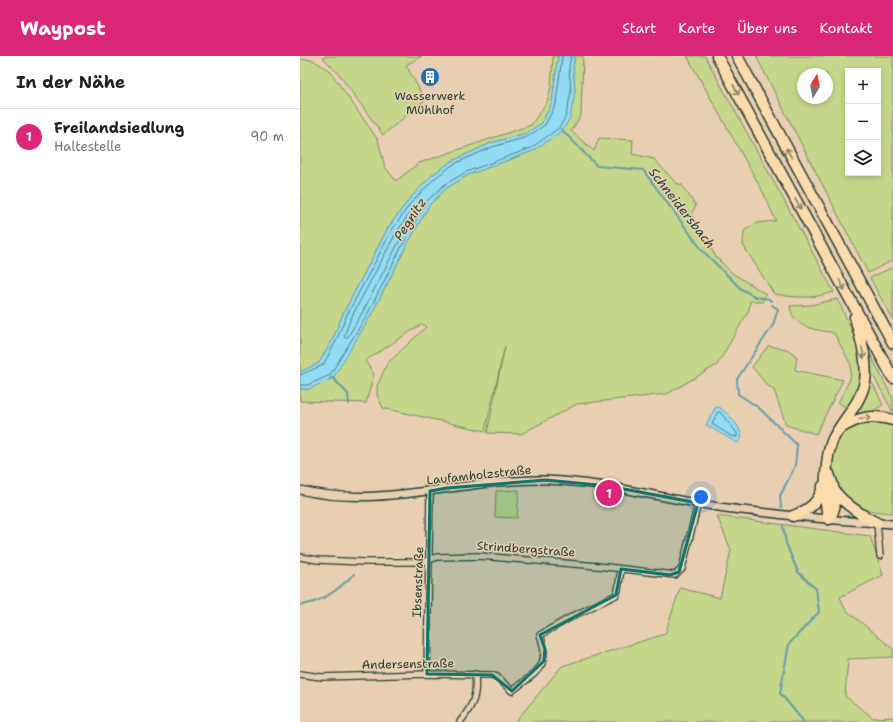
<!DOCTYPE html>
<html lang="de">
<head>
<meta charset="utf-8">
<style>
	body { margin:0; font-family:"Shantell Sans",sans-serif; background:#f6f6f6; color:#202124 }
	.controls { position:absolute; right:12px; top:12px; display:grid; overflow:hidden; border-radius:0px; box-shadow:0 2px 6px #0003 }
	.controls button { width:36px; height:36px; display:grid; place-items:center; padding:0; border:0; border-bottom:1px solid #e0e0e0; background:#fff; color:#202124; font:20px sans-serif }
	.compass { position:absolute; left:497px; top:12px; width:36px; height:36px; border-radius:50%; background:#fff; box-shadow:0 2px 6px #0003; rotate:10deg }
	.you { position:absolute; left:401px; top:441px; width:14px; height:14px; margin:-10px; border:3px solid #fff; border-radius:50%; background:#1a73e8; box-shadow:0 0 0 6px #1a73e833 }
	.badge { display:grid; place-items:center; width:26px; height:26px; border-radius:50%; background:#db2777; color:#fff; font-size:13px; font-weight:700 }
	.pin { position:absolute; translate:-50% -50%; border:2px solid #fff; box-shadow:0 1px 4px #0006 }
	.list { margin:0; padding:0; list-style:none }
	h2 { display:flex; justify-content:space-between; align-items:center; height:52px; margin:0; padding:0 16px; font-size:17px }
	h2 small { font-size:13px; font-weight:400; color:#757577 }
	.list li { display:grid; grid-template-columns:26px 1fr auto; gap:12px; align-items:center; box-sizing:border-box; height:56px; padding:0 16px; border-top:1px solid #e0e0e0 }
	.list b { display:block; font-size:15px; white-space:nowrap }
	.list p { margin:0; font-size:13px; white-space:nowrap; color:#757577 }
	.list em { font-size:13px; font-style:normal; color:#757577 }
	.icon { flex:none; width:22px; height:22px; fill:none; stroke:currentColor; stroke-width:2; stroke-linecap:round; stroke-linejoin:round }
	.map { position:relative; flex:none; width:593px; height:666px; overflow:hidden }
	header { display:flex; align-items:center; gap:24px; box-sizing:border-box; height:56px; padding:0 20px; background:#db2777; color:#fff }
	header strong { font-size:19px }
	nav { display:flex; gap:22px; margin-inline-start:auto; font-size:14px }
	main { display:flex }
	aside { flex:1; background:#fff }
	.map>svg:first-child { display:block }
	.green { fill:#c5d68b; stroke:#728a60; fill-rule:evenodd }
	.water { fill:#93dbf4; stroke:#659ca7 }
	.lines { fill:none; stroke-linecap:round; stroke-linejoin:round }
	.shore { stroke:#4d7c81; stroke-width:1 }
	.stream { stroke:#659ca7; stroke-width:2 }
	.minor-casing { stroke:#1f3d34; stroke-width:8 }
	.secondary-casing { stroke:#1f3d34; stroke-width:10 }
	.motorway-casing { stroke:#1f3d34; stroke-width:13 }
	.minor { stroke:#e9cfb1; stroke-width:5.5 }
	.secondary { stroke:#e9cfb1; stroke-width:7 }
	.motorway { stroke:#fedbac; stroke-width:10 }
	.oneway { stroke:#83846a }
	.marked { fill:#0f766e; fill-opacity:0.2; stroke:#0f766e; stroke-width:3; stroke-linejoin:round }
	.labels { text-anchor:middle; dominant-baseline:central; stroke-width:3; stroke-linejoin:round; paint-order:stroke }
	.poi-label { font-size:12px; fill:#1f3d34; stroke:#e9cfb1 }
	.street-label { font-size:12px; fill:#1f3d34; stroke:#e9cfb1 }
	.water-label { font-size:13px; font-style:italic; fill:#25453e; stroke:#e9cfb1 }
</style>
</head>
<body>
<header>
<strong>Waypost</strong>
<nav><a>Start</a><a>Karte</a><a>Über uns</a><a>Kontakt</a></nav>
</header>
<main>
<aside>
<h2>In der Nähe<small></small></h2>
<ul class="list">
<li><span class="badge">1</span><div><b>Freilandsiedlung</b><p>Haltestelle</p></div><em>90 m</em></li>
</ul>
</aside>
<div class="map">
<svg width="593" height="666" viewBox="0 0 593 666">
	<rect width="100%" height="100%" fill="#e9cfb1"/>
	<filter id="ink" filterUnits="userSpaceOnUse"><feTurbulence type="fractalNoise" baseFrequency=".025" numOctaves="2"/><feDisplacementMap in="SourceGraphic" scale="8" xChannelSelector="R" yChannelSelector="G"/><feConvolveMatrix kernelMatrix="1 2 1 2 8 2 1 2 1" color-interpolation-filters="sRGB"/></filter>
	<g filter="url(#ink)">
		<g class="green">
			<path d="M26 0H122L106 9 125 44 83 79 38 17 23 2Z"/>
			<path d="M253 0H258L252 47 242 67 226 77 191 87 152 105 132 119 107 146 88 172 43 258 32 285 19 307 0 316V3L13 4 30 15 78 84 85 111 96 125 119 107 231 69 247 46 251 31Z"/>
			<path d="M275 0H283L281 59 271 75 294 95 299 82 333 84 332 98 354 103 376 127 382 129 396 150 391 158 416 201 432 217 466 238 462 246 450 245 449 254 417 309 367 338 277 348 221 378 187 377 205 290 185 375 83 352 77 339V330L87 308 126 271 122 268 65 305 74 318 66 347 0 345V333H9L70 261 107 189 129 149 147 132 168 119 233 95 275 36 273 11Z"/>
			<path d="M387 0H405L534 236C511 243 498 242 474 238L443 189 444 175 457 167 476 165 463 136Z"/>
			<path d="M456 0H593V204L568 217ZM548 15H578V117H548ZM503 18H527V42H503Z"/>
			<path d="M593 211V264L570 222Z"/>
			<path d="M537 243C547 262 568 306 561 327 559 335 553 344 549 352L538 347 550 323 551 309 534 277C515 273 493 273 490 250L511 249Z"/>
			<path d="M468 290 487 293 495 299V300L497 301 495 314 543 324 516 378 486 369 474 334 467 329 452 311Z"/>
			<path d="M568 294 593 343V356L569 312Z"/>
			<path d="M570 326 573 328 583 349 571 356 552 361Z"/>
			<path d="M566 364 593 368V457C576 456 557 454 545 441 526 421 529 385 552 370 556 367 562 366 566 364Z"/>
			<path d="M219 434 217 462 195 461 196 435Z"/>
			<path d="M417 460 570 480 583 519 540 541 545 553 593 593V601L548 603 545 640 573 662 593 661V666H215L262 610 365 578 380 532 420 542 431 494Z"/>
		</g>
		<g class="water">
			<path d="M258 0H275L273 11 275 36 270 62 262 75 233 95 168 119 147 132 129 149 107 189 70 261 33 322 9 333H0V316L19 307 32 285 43 258 88 172 107 146 132 119 152 105 191 87 226 77 242 67 252 47Z"/>
			<path d="M419 351C428 357 441 371 442 382L437 387 406 369 415 352Z"/>
		</g>
		<g class="lines">
			<g class="shore">
				<path d="M114 154V157L62 257 47 282H45L44 280 51 262 96 177 111 155Z"/>
				<path d="M0 319 23 309 35 287 47 259 92 174 110 148 135 122 154 108 192 91 227 81 245 69 256 48 262 0"/>
				<path d="M0 329H8L30 319 67 259 103 188 126 146 144 129 166 116 231 92 259 72 266 60 271 36 269 11 271 0"/>
				<path d="M420 356 437 377V381L431 380 412 368 417 357Z"/>
			</g>
			<g class="stream">
				<path d="M261 73 297 110 343 114 402 194 441 233 456 241 469 243 471 245"/>
				<path d="M472 249 478 253 473 269 437 323 438 338 459 352 497 389 495 410 480 440 481 451"/>
				<path d="M30 322H33L48 338 49 348"/>
				<path d="M483 470 486 487 498 516 516 533 519 556 489 588 480 637 504 666"/>
				<path d="M0 549C22 547 39 533 54 518"/>
			</g>
			<defs>
				<g id="minor">
					<path d="M577 467 580 500"/>
					<path d="M0 501 18 504 63 506H123L137 501 180 500 298 510 375 519 382 513 398 447"/>
					<path d="M0 618 21 621 127 618 192 619 197 621 212 635C235 616 252 612 240 579L273 560 316 539 318 534 321 513"/>
					<path d="M127 618 130 435"/>
					<path d="M160 666C174 648 177 640 175 618"/>
				</g>
				<path id="secondary" d="M0 434C84 454 162 422 246 424 303 426 357 441 413 450 437 454 461 456 485 459 521 463 557 466 593 468"/>
				<g id="motorway">
					<path d="M417 0 593 322"/>
					<path d="M437 0 593 287"/>
					<path d="M541 372C559 361 572 358 593 364"/>
					<path d="M535 436C547 450 561 459 577 467"/>
					<path d="M493 460C509 454 519 447 523 430"/>
					<path d="M529 463C523 446 525 397 534 381 544 362 561 347 565 325 568 304 560 281 555 261"/>
					<path d="M529 463C539 449 535 434 529 418"/>
				</g>
			</defs>
			<use href="#minor" class="minor-casing"/>
			<use href="#secondary" class="secondary-casing"/>
			<use href="#motorway" class="motorway-casing"/>
			<use href="#minor" class="minor"/>
			<use href="#secondary" class="secondary"/>
			<use href="#motorway" class="motorway"/>
		</g>
		<defs><path id="oneway-shaft" d="M-6 0H5M1.5-3L5.5 0L1.5 3" fill="none" stroke-width="1.6" stroke-linecap="round" stroke-linejoin="round"/></defs>
		<g class="oneway">
			<use href="#oneway-shaft" transform="translate(436 34) rotate(61)"/>
			<use href="#oneway-shaft" transform="translate(489 97) rotate(-119)"/>
			<use href="#oneway-shaft" transform="translate(498 148) rotate(61)"/>
			<use href="#oneway-shaft" transform="translate(542 229) rotate(62)"/>
			<use href="#oneway-shaft" transform="translate(563 297) rotate(81)"/>
			<use href="#oneway-shaft" transform="translate(565 362) rotate(-8)"/>
		</g>
	</g>
	<path class="marked" d="M246 424 308 430 398 447 379 516 370 519 321 513 316 539 240 579 245 593 244 605 212 635 192 619 127 618 130 435 147 432Z"/>
	<defs>
		<symbol id="building-disc" viewBox="-11 -11 22 22"><circle r="9.5" fill="#1f6fb2" stroke="#e9cfb1"/><path d="M-4-6H4V6H1V3H-1V6H-4ZM-2.5-4.3h1.7v1.8h-1.7ZM.8-4.3h1.7v1.8H.8ZM-2.5-1h1.7V.8h-1.7ZM.8-1h1.7V.8H.8Z" fill="#fff"/></symbol>
	</defs>
	<g fill-rule="evenodd">
		<use href="#building-disc" x="119" y="10" width="22" height="22"/>
	</g>
	<g class="labels">
		<g class="poi-label">
			<text x="130" y="40">Wasserwerk<tspan x="130" dy="14">Mühlhof</tspan></text>
		</g>
		<g class="street-label">
			<text transform="translate(179 419) rotate(-6)">Laufamholzstraße</text>
			<text transform="translate(226 493) rotate(4)">Strindbergstraße</text>
			<text transform="translate(118 526) rotate(-88)">Ibsenstraße</text>
			<text transform="translate(108 608) rotate(-1)">Andersenstraße</text>
		</g>
		<g class="water-label">
			<text transform="translate(382 152) rotate(52)">Schneidersbach</text>
			<text transform="translate(110 163) rotate(-57)">Pegnitz</text>
		</g>
	</g>
</svg>
<div class="controls">
<button>+</button>
<button>−</button>
<button><svg class="icon" aria-label="layers" viewBox="0 0 24 24"><path d="M12 4l9 5-9 5-9-5zM3 14l9 5 9-5"/></svg></button>
</div>
<svg class="compass" viewBox="-18 -18 36 36"><path d="M0-13l5 13h-10z" fill="#e53935"/><path d="M0 13l5-13h-10z" fill="#757577"/></svg>
<div class="you"></div>
<div class="pin badge" style="left:309px;top:437px">1</div>
</div>
</main>
</body>
</html>
